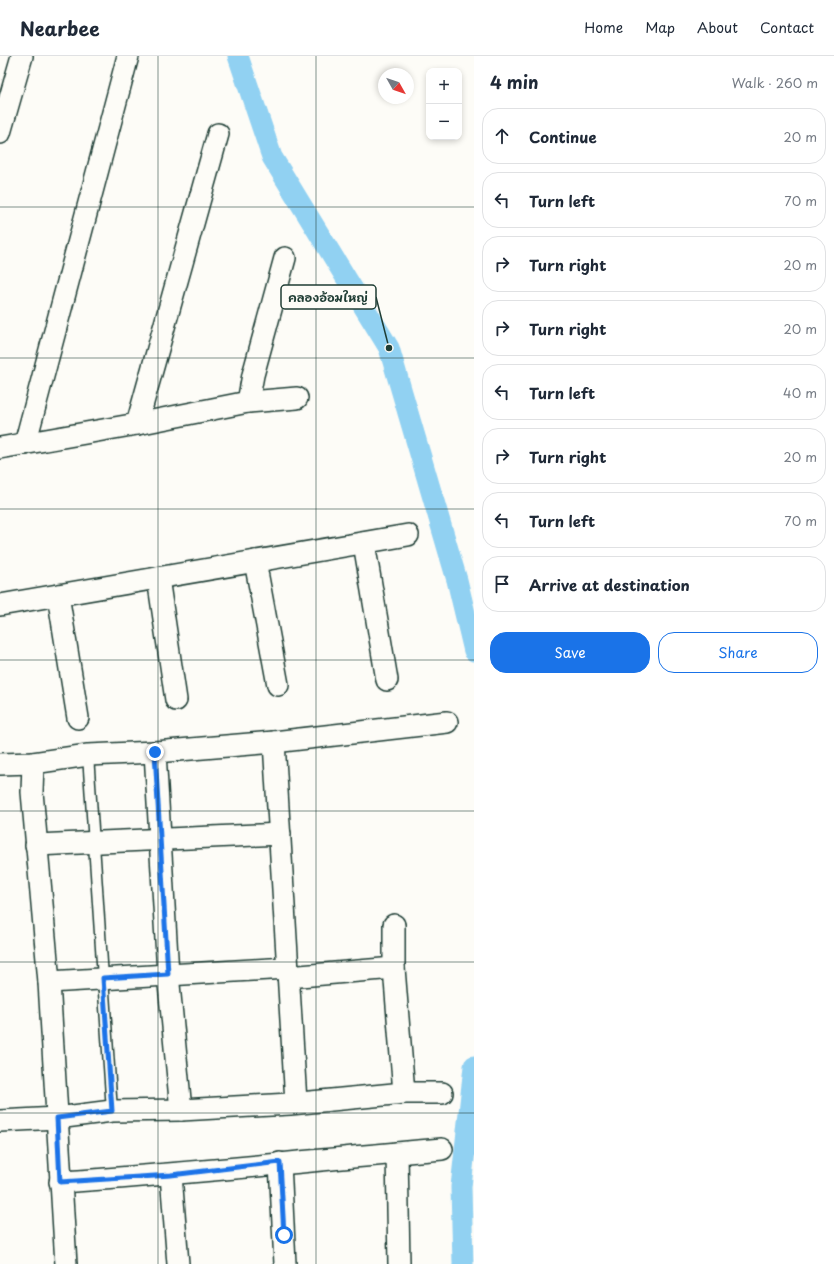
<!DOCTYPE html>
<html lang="en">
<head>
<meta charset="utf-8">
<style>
	body { margin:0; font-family:"Playpen Sans","Playpen Sans Thai",sans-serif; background:#f2f2f3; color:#1f2937 }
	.controls { position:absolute; right:12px; top:12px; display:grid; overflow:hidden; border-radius:8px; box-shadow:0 2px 6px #0003 }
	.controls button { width:36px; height:36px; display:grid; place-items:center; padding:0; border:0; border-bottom:1px solid #e0e1e3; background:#fff; color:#1f2937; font:20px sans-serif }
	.compass { position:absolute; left:378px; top:12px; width:36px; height:36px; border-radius:50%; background:#fff; box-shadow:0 2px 6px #0003; rotate:130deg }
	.stop { position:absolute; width:12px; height:12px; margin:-9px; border:3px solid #1a73e8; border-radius:50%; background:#fff }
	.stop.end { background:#1a73e8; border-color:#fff; box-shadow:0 1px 4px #0008 }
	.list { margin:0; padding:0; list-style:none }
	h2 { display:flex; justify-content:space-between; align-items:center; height:52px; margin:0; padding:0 16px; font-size:17px }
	h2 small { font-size:13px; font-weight:400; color:#747a83 }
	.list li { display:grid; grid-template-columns:26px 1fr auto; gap:12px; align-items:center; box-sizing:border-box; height:56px; margin:0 8px 8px; padding:0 8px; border:1px solid #e0e1e3; border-radius:16px }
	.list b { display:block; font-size:15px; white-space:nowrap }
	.list em { font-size:13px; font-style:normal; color:#747a83 }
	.actions { display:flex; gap:8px; padding:12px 16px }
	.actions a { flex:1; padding:9px 0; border:1px solid #1a73e8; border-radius:16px; text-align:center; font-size:14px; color:#1a73e8 }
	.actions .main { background:#1a73e8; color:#fff }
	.icon { flex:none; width:22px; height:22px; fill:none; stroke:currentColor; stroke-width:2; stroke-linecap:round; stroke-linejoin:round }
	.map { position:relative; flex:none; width:474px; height:1208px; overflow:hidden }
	header { display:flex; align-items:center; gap:24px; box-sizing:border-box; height:56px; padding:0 20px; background:#fff; border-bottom:1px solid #e0e1e3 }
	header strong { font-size:19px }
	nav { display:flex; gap:22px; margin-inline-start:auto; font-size:14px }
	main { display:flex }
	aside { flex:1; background:#fff }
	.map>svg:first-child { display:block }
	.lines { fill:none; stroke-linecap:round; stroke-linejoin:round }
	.canal { stroke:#91d1f2; stroke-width:21 }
	.lane-casing { stroke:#1f3d34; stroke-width:13 }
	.street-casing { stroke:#1f3d34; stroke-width:24 }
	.lane { stroke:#fdfcf7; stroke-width:10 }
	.street { stroke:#fdfcf7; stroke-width:21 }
	.route { stroke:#1a73e8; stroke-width:5 }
	.grid { fill:none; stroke:#1f3d34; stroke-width:1; stroke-opacity:0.55 }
	.leader { fill:none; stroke:#1f3d34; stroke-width:1.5 }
	.callout-dot { fill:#1f3d34; stroke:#fdfcf7; stroke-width:1.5 }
	.callout { fill:#fdfcf7; stroke:#1f3d34; stroke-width:1.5 }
	.callout-label { font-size:12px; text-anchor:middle; font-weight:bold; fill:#1f3d34 }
</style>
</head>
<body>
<header>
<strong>Nearbee</strong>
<nav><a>Home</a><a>Map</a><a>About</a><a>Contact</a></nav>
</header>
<main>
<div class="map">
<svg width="474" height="1208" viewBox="0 0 474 1208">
	<rect width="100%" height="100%" fill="#fdfcf7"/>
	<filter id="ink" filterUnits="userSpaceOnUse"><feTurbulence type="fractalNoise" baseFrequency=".025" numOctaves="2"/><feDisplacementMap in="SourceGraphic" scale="8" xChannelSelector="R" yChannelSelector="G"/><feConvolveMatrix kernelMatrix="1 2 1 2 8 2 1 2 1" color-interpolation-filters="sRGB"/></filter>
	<g filter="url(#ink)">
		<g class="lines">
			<g class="canal">
				<path d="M238 0 272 101 389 292 457 524 474 595"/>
				<path d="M463 1208 461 1131 474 1010"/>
			</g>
			<defs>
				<path id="lane" d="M88 699 112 1055"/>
				<g id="street">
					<path d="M0 77 22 0"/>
					<path d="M248 346 297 342"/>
					<path d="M137 368 218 78"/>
					<path d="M25 388 128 0"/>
					<path d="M0 392 137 368 248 346 253 319 285 202"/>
					<path d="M364 487 387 624"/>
					<path d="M255 505 278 629"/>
					<path d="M158 522 176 644"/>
					<path d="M58 539 78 662"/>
					<path d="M0 549 408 479"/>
					<path d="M274 686 296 1046"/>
					<path d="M155 696 168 918 181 1054"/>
					<path d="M33 707 32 736 49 926 66 1208"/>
					<path d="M0 708 33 707 88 699 155 696 274 686 447 666"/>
					<path d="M36 789 280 778"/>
					<path d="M394 869V912L404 1037"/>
					<path d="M288 921 394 912"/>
					<path d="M49 926 288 912"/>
					<path d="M0 1065 57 1062 112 1055 181 1054 290 1048 404 1037H442"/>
					<path d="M397 1097 399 1208"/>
					<path d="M280 1107 285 1208"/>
					<path d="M171 1119 178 1208"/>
					<path d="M60 1126C188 1118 315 1104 442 1093"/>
				</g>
			</defs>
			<use href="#lane" class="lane-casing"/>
			<use href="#street" class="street-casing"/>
			<use href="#lane" class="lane"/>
			<use href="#street" class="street"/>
		</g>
	</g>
	<g class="lines" filter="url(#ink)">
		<path class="route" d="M155 696 168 918 103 922 112 1055 57 1062 60 1126 171 1119 280 1106 284 1179"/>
	</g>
	<path class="grid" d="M158 0V1208M316 0V1208M0 151H474M0 302H474M0 453H474M0 604H474M0 755H474M0 906H474M0 1057H474"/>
	<path class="leader" d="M389 292L376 241"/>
	<circle class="callout-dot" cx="389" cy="292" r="4"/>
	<rect class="callout" x="281" y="229" width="95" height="24" rx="4"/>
	<g class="callout-label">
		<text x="328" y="246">คลองอ้อมใหญ่</text>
	</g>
</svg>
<div class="controls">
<button>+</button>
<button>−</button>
</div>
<svg class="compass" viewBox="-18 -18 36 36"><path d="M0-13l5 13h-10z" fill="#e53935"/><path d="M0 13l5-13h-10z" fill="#747a83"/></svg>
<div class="stop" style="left:284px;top:1179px"></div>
<div class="stop end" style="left:155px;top:696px"></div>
</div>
<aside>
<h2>4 min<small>Walk · 260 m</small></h2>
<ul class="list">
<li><svg class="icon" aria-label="ahead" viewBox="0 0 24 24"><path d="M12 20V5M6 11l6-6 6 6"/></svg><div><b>Continue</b></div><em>20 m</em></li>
<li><svg class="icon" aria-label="left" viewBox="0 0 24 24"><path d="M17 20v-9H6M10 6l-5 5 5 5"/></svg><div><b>Turn left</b></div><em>70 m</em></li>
<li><svg class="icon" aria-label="right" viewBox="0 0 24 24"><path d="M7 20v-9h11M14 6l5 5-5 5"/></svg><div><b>Turn right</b></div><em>20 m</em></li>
<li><svg class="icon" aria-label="right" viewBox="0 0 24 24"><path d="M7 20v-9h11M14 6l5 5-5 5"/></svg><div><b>Turn right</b></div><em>20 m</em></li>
<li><svg class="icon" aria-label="left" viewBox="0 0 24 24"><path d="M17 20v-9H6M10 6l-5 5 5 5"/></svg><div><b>Turn left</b></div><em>40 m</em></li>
<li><svg class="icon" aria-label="right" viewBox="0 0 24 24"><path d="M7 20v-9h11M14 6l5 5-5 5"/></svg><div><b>Turn right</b></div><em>20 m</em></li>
<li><svg class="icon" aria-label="left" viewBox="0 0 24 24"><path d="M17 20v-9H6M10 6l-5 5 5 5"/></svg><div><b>Turn left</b></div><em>70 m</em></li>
<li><svg class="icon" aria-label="arrive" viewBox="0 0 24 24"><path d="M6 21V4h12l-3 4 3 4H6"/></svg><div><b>Arrive at destination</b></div></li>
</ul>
<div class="actions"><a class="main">Save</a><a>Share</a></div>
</aside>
</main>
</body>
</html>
